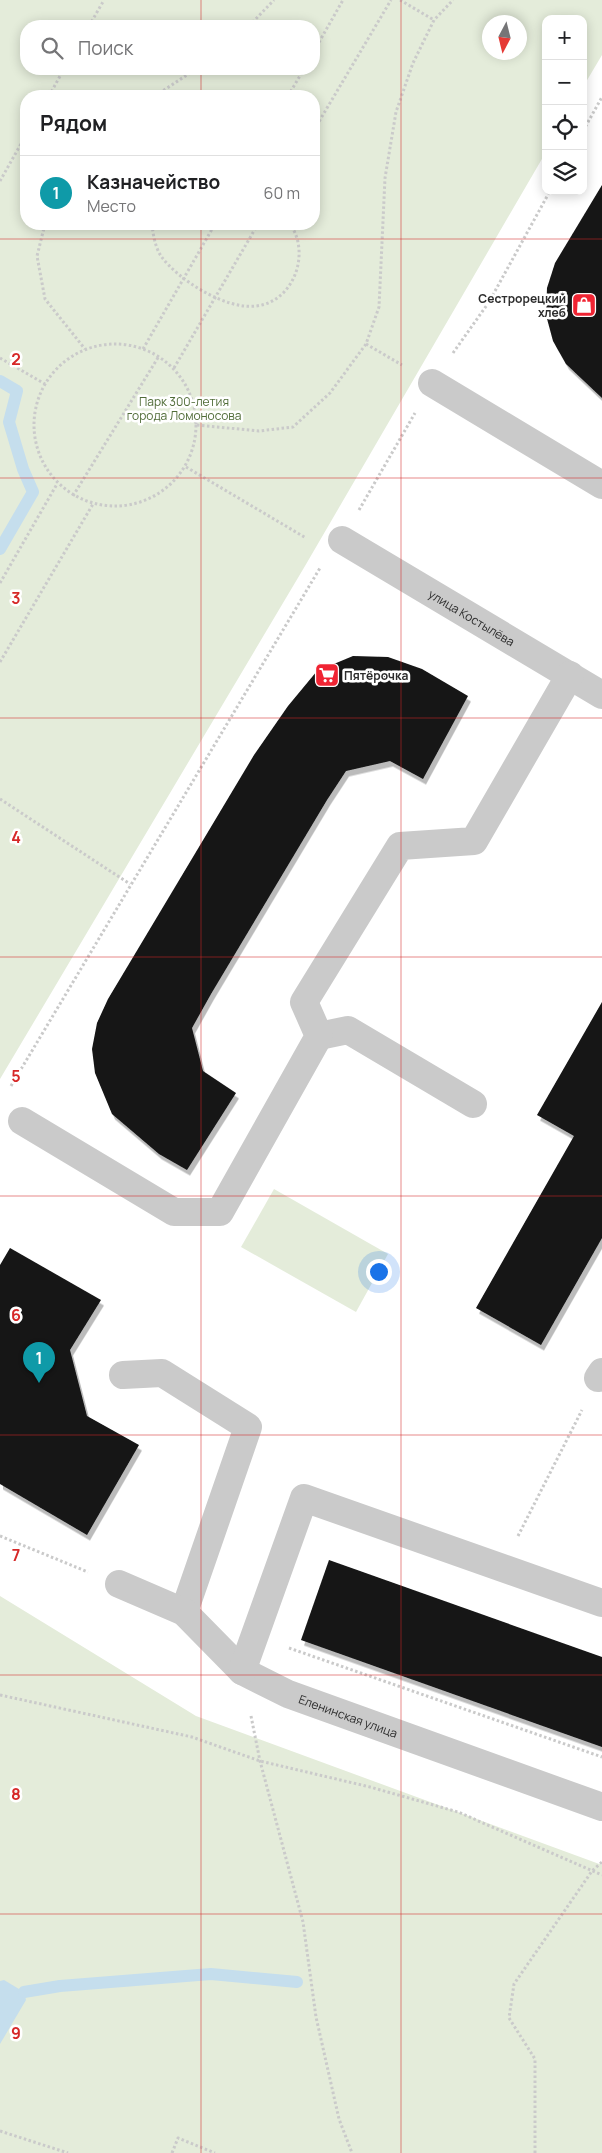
<!DOCTYPE html>
<html lang="ru">
<head>
<meta charset="utf-8">
<style>
	body { margin:0; font-family:Manrope,sans-serif; background:#f6f6f6; color:#202124 }
	.controls { position:absolute; right:15px; top:15px; display:grid; overflow:hidden; border-radius:10px; box-shadow:0 2px 12px #0003 }
	.controls button { width:45px; height:45px; display:grid; place-items:center; padding:0; border:0; border-bottom:1px solid #e0e0e0; background:#fff; color:#202124; font:25px sans-serif }
	.compass { position:absolute; left:482px; top:15px; width:45px; height:45px; border-radius:50%; background:#fff; box-shadow:0 2px 12px #0003; rotate:187deg }
	.you { position:absolute; left:378px; top:1271px; width:18px; height:18px; margin:-12px; border:4px solid #fff; border-radius:50%; background:#1a73e8; box-shadow:0 0 0 8px #1a73e833 }
	.badge { display:grid; place-items:center; width:32px; height:32px; border-radius:50%; background:#b45309; color:#fff; font-size:16px; font-weight:700 }
	.pin { position:absolute; translate:-50% -41px; filter:drop-shadow(0 1px 2px #0008) }
	.pin::after { content:''; position:absolute; top:26px; width:18px; height:15px; background:inherit; clip-path:polygon(0 0,100% 0,50% 100%) }
	.list { margin:0; padding:0; list-style:none }
	h2 { display:flex; justify-content:space-between; align-items:center; height:65px; margin:0; padding:0 20px; font-size:21px }
	h2 small { font-size:16px; font-weight:400; color:#757577 }
	.list li { display:grid; grid-template-columns:32px 1fr auto; gap:15px; align-items:center; box-sizing:border-box; height:75px; padding:0 20px; border-top:1px solid #e0e0e0 }
	.list b { display:block; font-size:19px; white-space:nowrap }
	.list p { margin:0; font-size:16px; white-space:nowrap; color:#757577 }
	.list em { font-size:16px; font-style:normal; color:#757577 }
	.icon { flex:none; width:28px; height:28px; fill:none; stroke:currentColor; stroke-width:2; stroke-linecap:round; stroke-linejoin:round }
	.map { position:relative; flex:none; width:602px; height:2153px; overflow:hidden }
	.search { position:absolute; background:#fff; box-shadow:0 2px 12px #0003; left:20px; top:20px; width:300px; height:55px; display:flex; align-items:center; gap:12px; box-sizing:border-box; padding:0 18px; border-radius:20px; color:#757577; font-size:19px }
	.panel { position:absolute; background:#fff; box-shadow:0 2px 12px #0003; left:20px; top:90px; width:300px; height:140px; border-radius:20px }
	.map>svg:first-child { display:block }
	.green { fill:#e4ecda; fill-rule:evenodd }
	.water { fill:#c5deed }
	.lines { fill:none; stroke-linecap:round; stroke-linejoin:round }
	.stream { stroke:#c5deed; stroke-width:12 }
	.building { fill:#141414; filter:url(#shadow) }
	.path { stroke:#cacaca; stroke-width:3; stroke-dasharray:2.5 2.5; stroke-linecap:butt }
	.minor { stroke:#cacaca; stroke-width:28 }
	.grid { fill:none; stroke:#d62828; stroke-width:1; stroke-opacity:0.55 }
	.labels { text-anchor:middle; dominant-baseline:central; stroke-width:5; stroke-linejoin:round; paint-order:stroke }
	.poi-label { font-size:12px; font-weight:bold; fill:#2d2d2d; stroke:#fff; text-anchor:end }
	.park-label { font-size:12px; fill:#506c38; stroke:#fff }
	.street-label { font-size:12px; fill:#2d2d2d; stroke:#fff }
	.grid-label { font-size:16px; text-anchor:middle; font-weight:bold; fill:#d62828; stroke:#fff; stroke-width:5; stroke-linejoin:round; paint-order:stroke }
</style>
</head>
<body>
<div class="map">
<svg width="602" height="2153" viewBox="0 0 602 2153">
	<defs>
		<filter id="shadow"><feDropShadow dx="3" dy="5.5" stdDeviation="0" flood-color="#0004"/></filter>
	</defs>
	<rect width="100%" height="100%" fill="#fff"/>
	<g class="green">
		<path d="M0 0H602V55L583 87V19H546V152L305 566 0 1079ZM490 22H520V52H490ZM26 26H314V69H26ZM26 96H314V224H26Z"/>
		<path d="M274 1189 388 1254 356 1312 241 1247Z"/>
		<path d="M0 1596 196 1716 602 1865V2153H0Z"/>
	</g>
	<path class="water" d="M4 1980 24 1992 26 2000 0 2044V1981Z"/>
	<g class="lines">
		<g class="stream">
			<path d="M0 381 17 391 9 422 23 469 33 492 0 549"/>
			<path d="M24 1992 60 1986 211 1974 297 1982"/>
		</g>
	</g>
	<g class="building">
		<path d="M602 185V398L566 364 553 341 546 315 547 288 555 263Z"/>
		<path d="M353 656 388 657 422 669 468 696 423 779 390 761 346 771 327 800 211 994 192 1028 203 1071 236 1093 187 1170 159 1154 112 1114 95 1073 92 1049 97 1023 108 999 254 755 288 706 317 671Z"/>
		<path d="M602 1002V1238L541 1345 476 1308 574 1136 537 1115Z"/>
		<path d="M10 1248 101 1300 70 1350 87 1416 139 1445 87 1535 0 1484V1265Z"/>
		<path d="M329 1560 602 1657V1747L301 1640Z"/>
	</g>
	<g class="lines">
		<g class="path">
			<path d="M400 0 434 20"/>
			<path d="M89 26 104 0"/>
			<path d="M249 26 274 0"/>
			<path d="M314 51 343 0"/>
			<path d="M49 96 64 69"/>
			<path d="M155 96 196 69"/>
			<path d="M288 96 304 69"/>
			<path d="M314 130 391 0"/>
			<path d="M583 131 602 97"/>
			<path d="M0 181 26 135"/>
			<path d="M45 224 37 256 45 299 85 349"/>
			<path d="M152 224C153 234 155 247 161 256 178 280 226 310 256 306 294 302 311 253 290 224"/>
			<circle cx="115" cy="425" r="81"/>
			<path d="M366 344 402 365"/>
			<path d="M143 349 215 224"/>
			<path d="M453 353 489 302 550 191"/>
			<path d="M0 358 45 384"/>
			<path d="M174 368 258 224"/>
			<path d="M197 425 259 431 293 427 330 393 366 344 379 307 385 178 396 112 413 63 434 20 453 0"/>
			<path d="M186 467 306 538"/>
			<path d="M73 496 159 356"/>
			<path d="M359 510 415 413"/>
			<path d="M0 583 57 484"/>
			<path d="M0 662 93 504"/>
			<path d="M0 799 130 884"/>
			<path d="M11 1086 320 568"/>
			<path d="M0 1536 88 1572"/>
			<path d="M518 1536 582 1410"/>
			<path d="M289 1648 602 1757"/>
			<path d="M0 1695 192 1737 260 1761 370 1787 458 1812 602 1875"/>
			<path d="M251 1716 260 1761 303 1922 316 2017 339 2119 352 2153"/>
			<path d="M0 2131 68 2153"/>
			<path d="M172 2153 178 2138 215 2153"/>
			<path d="M535 2153V2059L509 2018 514 1984 592 1871 602 1862"/>
		</g>
		<g class="minor">
			<path d="M432 383 602 485"/>
			<path id="s1" d="M342 540 602 695"/>
			<path d="M319 1036 348 1030 473 1104"/>
			<path d="M22 1121 174 1212H220L319 1036 304 1002 400 846 474 841 570 675"/>
			<path d="M123 1375 162 1373 248 1427 184 1612"/>
			<path d="M598 1378 602 1372"/>
			<path id="s2" d="M119 1584 184 1612 242 1671 288 1694 602 1807"/>
			<path d="M242 1671 304 1498 602 1603"/>
		</g>
	</g>
	<path class="grid" d="M201 0V26M401 0V2153M201 69V96M201 224V2153M0 239H602M0 478H602M0 718H602M0 957H602M0 1196H602M0 1435H602M0 1675H602M0 1914H602"/>
	<defs>
		<symbol id="shop-square" viewBox="-11 -11 22 22"><rect x="-9" y="-9" width="18" height="18" rx="4" fill="#f02433" stroke="#fff"/><path d="M-5-2.5h2.3a2.7 3.5 0 0 1 5.4 0H5L5.5 6h-11ZM-1.5-2.5h3a1.5 2.3 0 0 0-3 0Z" fill="#fff"/></symbol>
		<symbol id="supermarket-square" viewBox="-11 -11 22 22"><rect x="-9" y="-9" width="18" height="18" rx="4" fill="#f02433" stroke="#fff"/><path d="M-6-5.5h2.5l.6 2H6L4.5 2H-2.5L-4.4-4H-6ZM-1.5 3.2a1.3 1.3 0 1 0 .1 0ZM3 3.2a1.3 1.3 0 1 0 .1 0Z" fill="#fff"/></symbol>
	</defs>
	<g fill-rule="evenodd">
		<use href="#shop-square" x="570" y="291" width="28" height="28"/>
		<use href="#supermarket-square" x="313" y="661" width="28" height="28"/>
	</g>
	<g class="labels">
		<g class="poi-label">
			<text x="566" y="298">Сестрорецкий<tspan x="566" dy="14">хлеб</tspan></text>
			<text x="344" y="675" text-anchor="start">Пятёрочка</text>
		</g>
		<g class="park-label">
			<text x="184" y="401">Парк 300-летия<tspan x="184" dy="14">города Ломоносова</tspan></text>
		</g>
		<g class="street-label">
			<text stroke="none"><textPath href="#s1" startOffset="151">улица Костылёва</textPath></text>
			<text stroke="none"><textPath href="#s2" startOffset="269">Еленинская улица</textPath></text>
		</g>
	</g>
	<g class="grid-label">
		<text x="16" y="365">2</text>
		<text x="16" y="604">3</text>
		<text x="16" y="843">4</text>
		<text x="16" y="1082">5</text>
		<text x="16" y="1321">6</text>
		<text x="16" y="1561">7</text>
		<text x="16" y="1800">8</text>
		<text x="16" y="2039">9</text>
	</g>
</svg>
<div class="controls">
<button>+</button>
<button>−</button>
<button><svg class="icon" aria-label="locate" viewBox="0 0 24 24"><circle cx="12" cy="12" r="6"/><path d="M12 2v4M12 18v4M2 12h4M18 12h4"/></svg></button>
<button><svg class="icon" aria-label="layers" viewBox="0 0 24 24"><path d="M12 4l9 5-9 5-9-5zM3 14l9 5 9-5"/></svg></button>
</div>
<svg class="compass" viewBox="-18 -18 36 36"><path d="M0-13l5 13h-10z" fill="#e53935"/><path d="M0 13l5-13h-10z" fill="#757577"/></svg>
<div class="you"></div>
<div class="pin badge" style="left:39px;top:1383px;background:#0f9aa8">1</div>
<div class="search"><svg class="icon" aria-label="search" viewBox="0 0 24 24"><circle cx="10" cy="10" r="6"/><path d="M15 15l6 6"/></svg>Поиск</div>
<section class="panel">
<h2>Рядом<small></small></h2>
<ul class="list">
<li><span class="badge" style="background:#0f9aa8">1</span><div><b>Казначейство</b><p>Место</p></div><em>60 m</em></li>
</ul>
</section>
</div>
</body>
</html>
